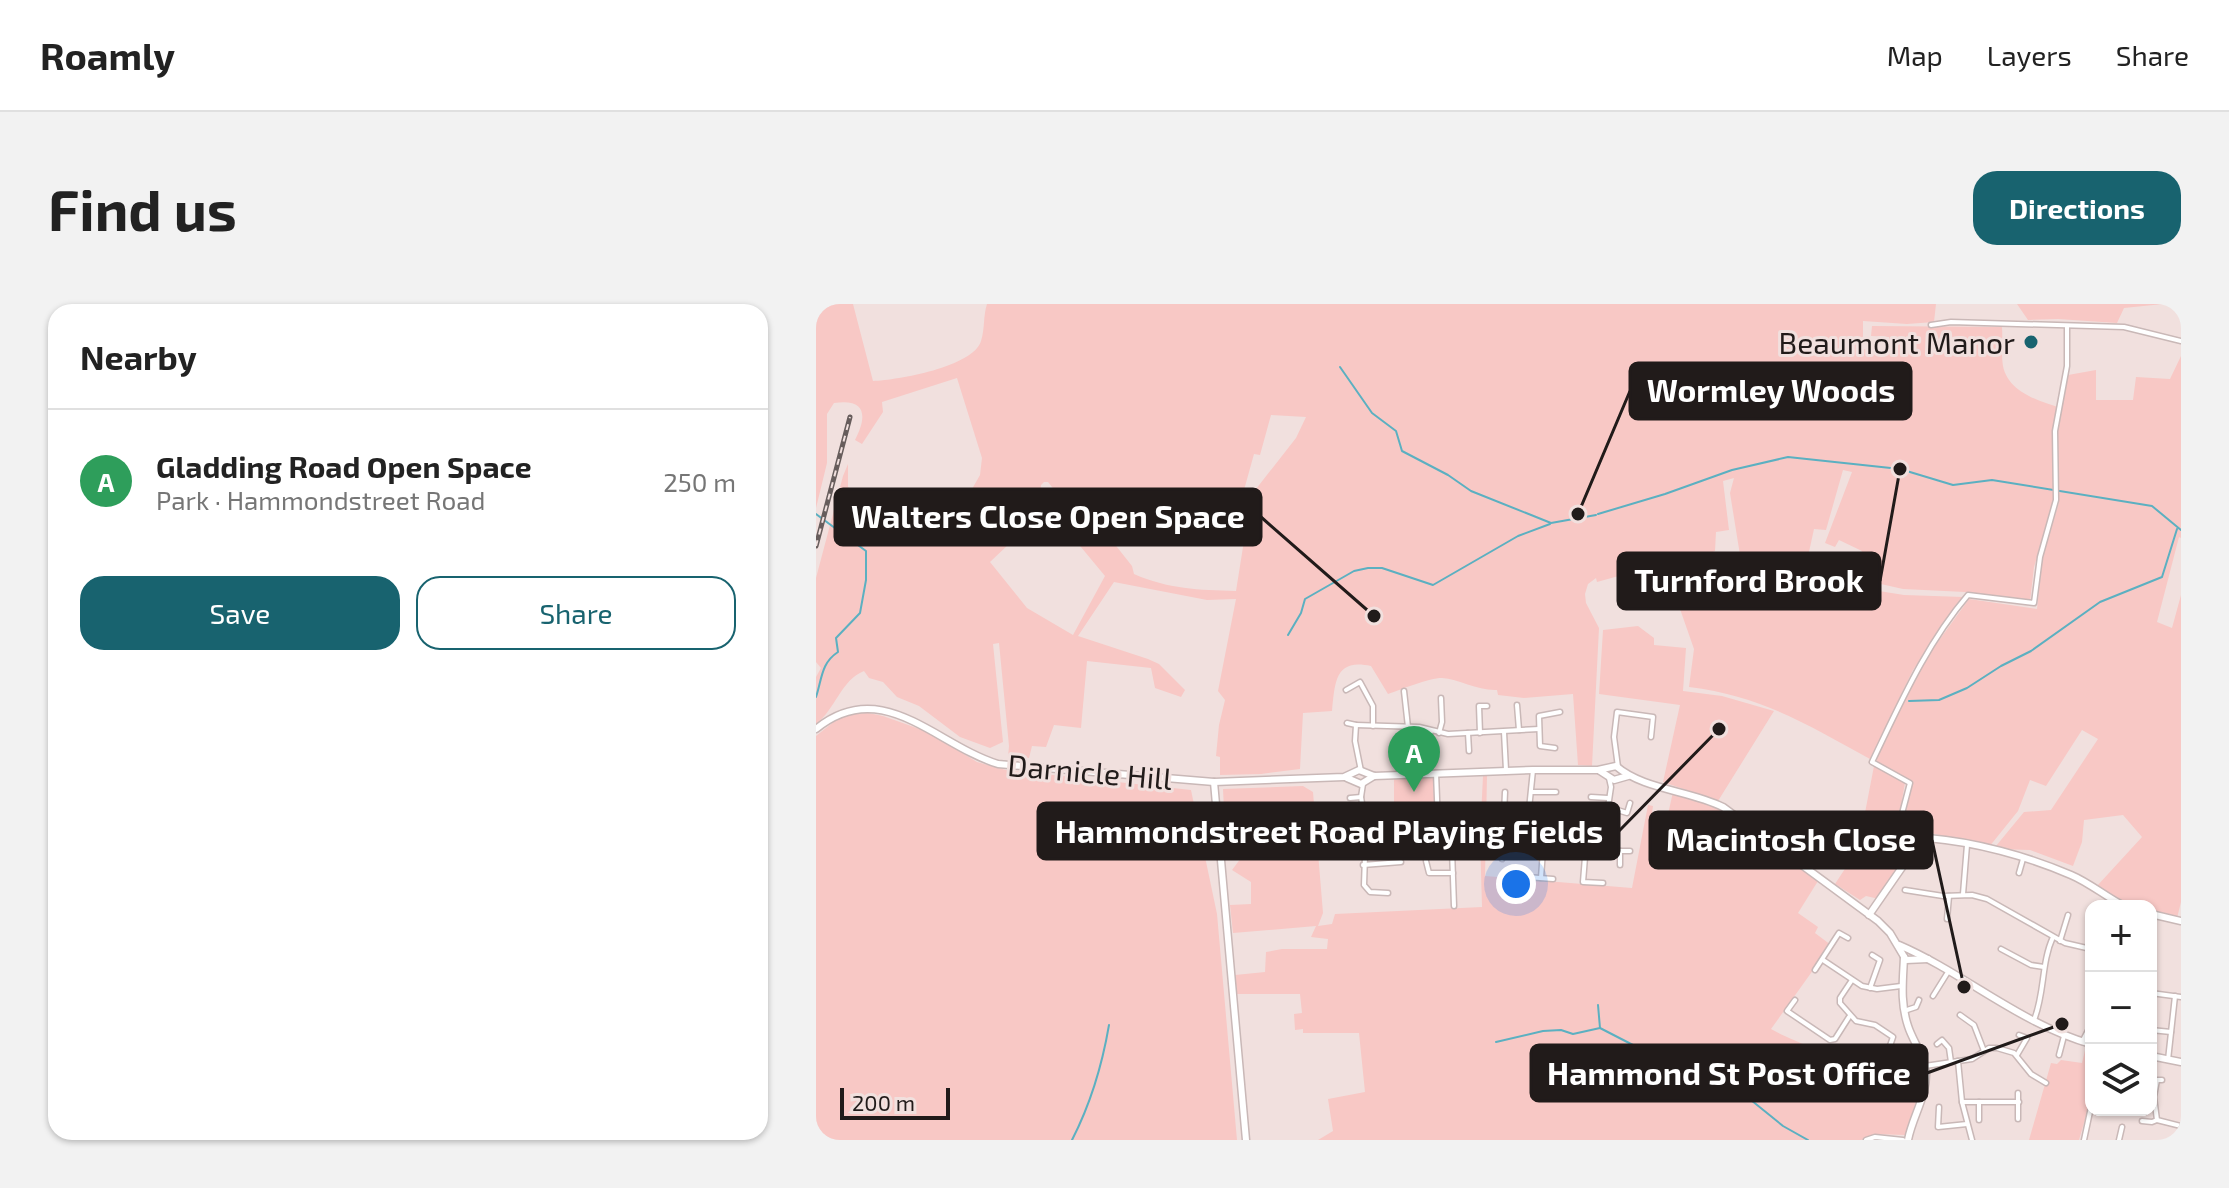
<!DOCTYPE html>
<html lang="en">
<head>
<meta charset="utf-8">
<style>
	body { margin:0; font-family:"Exo 2",sans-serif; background:#f2f2f2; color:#222 }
	.controls { position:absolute; right:24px; bottom:24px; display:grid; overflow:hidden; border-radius:16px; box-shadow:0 2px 6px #0004 }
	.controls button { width:72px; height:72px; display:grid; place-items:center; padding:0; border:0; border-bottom:2px solid #e0e0e0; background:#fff; color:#222; font:40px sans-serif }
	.scale { position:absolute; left:24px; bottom:20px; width:110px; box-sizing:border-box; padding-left:8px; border:4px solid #211b1a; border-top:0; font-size:22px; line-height:28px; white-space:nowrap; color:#211b1a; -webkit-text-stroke:6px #f1e0de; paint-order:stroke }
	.you { position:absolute; left:700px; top:580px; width:28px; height:28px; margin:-20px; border:6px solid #fff; border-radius:50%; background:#1a73e8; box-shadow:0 0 0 12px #1a73e833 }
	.badge { display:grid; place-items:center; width:52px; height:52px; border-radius:50%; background:#18636f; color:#fff; font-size:26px; font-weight:700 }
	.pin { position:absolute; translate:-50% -66px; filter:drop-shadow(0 2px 4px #0008) }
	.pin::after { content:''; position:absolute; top:42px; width:28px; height:24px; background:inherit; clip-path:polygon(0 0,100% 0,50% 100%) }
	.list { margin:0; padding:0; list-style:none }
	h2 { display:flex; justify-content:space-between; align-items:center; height:104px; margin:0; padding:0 32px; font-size:34px }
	h2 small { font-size:26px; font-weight:400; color:#767676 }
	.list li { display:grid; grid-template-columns:52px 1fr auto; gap:24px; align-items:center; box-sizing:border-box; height:144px; padding:0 32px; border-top:2px solid #e0e0e0 }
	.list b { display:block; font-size:30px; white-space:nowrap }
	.list p { margin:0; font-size:26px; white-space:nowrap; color:#767676 }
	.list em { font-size:26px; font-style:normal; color:#767676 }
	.actions { display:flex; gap:16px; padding:24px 32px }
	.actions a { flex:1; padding:18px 0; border:2px solid #18636f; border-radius:24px; text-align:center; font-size:28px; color:#18636f }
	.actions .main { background:#18636f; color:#fff }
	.icon { flex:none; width:44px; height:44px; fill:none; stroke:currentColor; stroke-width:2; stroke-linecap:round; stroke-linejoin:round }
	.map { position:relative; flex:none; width:1365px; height:836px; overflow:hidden; border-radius:24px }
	header { display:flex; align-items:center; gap:48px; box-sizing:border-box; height:112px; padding:0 40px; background:#fff; border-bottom:2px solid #e0e0e0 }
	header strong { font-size:38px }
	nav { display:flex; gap:44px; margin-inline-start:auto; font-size:28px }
	.intro { display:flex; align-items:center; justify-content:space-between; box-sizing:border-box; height:192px; padding:0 48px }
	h1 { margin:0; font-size:56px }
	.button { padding:20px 36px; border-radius:24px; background:#18636f; color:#fff; font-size:28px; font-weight:700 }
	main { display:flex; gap:48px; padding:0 48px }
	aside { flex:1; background:#fff; border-radius:24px; box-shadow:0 2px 6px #0004 }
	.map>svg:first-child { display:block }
	.green { fill:#f8c8c5; fill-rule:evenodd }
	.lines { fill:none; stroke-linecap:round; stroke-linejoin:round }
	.stream { stroke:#5bb0c1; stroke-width:2 }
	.minor-casing { stroke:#c9b8b7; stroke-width:7 }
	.tertiary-casing { stroke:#c9b8b7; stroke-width:9 }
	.minor { stroke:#fff; stroke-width:4 }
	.tertiary { stroke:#fff; stroke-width:6 }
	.rail-casing { stroke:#675d5c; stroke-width:5 }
	.rail { stroke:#f1e0de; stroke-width:2; stroke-dasharray:6; stroke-linecap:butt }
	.poi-dot { fill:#18636f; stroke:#f1e0de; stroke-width:3 }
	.labels { text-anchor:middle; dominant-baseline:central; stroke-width:6; stroke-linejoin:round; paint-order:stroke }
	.poi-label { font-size:30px; fill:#211b1a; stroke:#f1e0de; text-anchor:end }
	.street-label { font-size:30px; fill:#211b1a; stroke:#f1e0de }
	.leader { fill:none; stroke:#211b1a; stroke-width:3 }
	.callout-dot { fill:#211b1a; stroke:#f1e0de; stroke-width:3 }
	.callout { fill:#211b1a; stroke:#211b1a; stroke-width:3 }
	.callout-label { font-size:32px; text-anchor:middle; font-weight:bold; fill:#fff }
</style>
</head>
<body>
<header>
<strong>Roamly</strong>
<nav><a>Map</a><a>Layers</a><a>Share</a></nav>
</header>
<div class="intro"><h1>Find us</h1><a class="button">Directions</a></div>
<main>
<aside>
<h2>Nearby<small></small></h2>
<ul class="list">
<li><span class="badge" style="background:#2e9e5b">A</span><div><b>Gladding Road Open Space</b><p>Park · Hammondstreet Road</p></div><em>250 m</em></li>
</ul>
<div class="actions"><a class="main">Save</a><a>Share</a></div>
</aside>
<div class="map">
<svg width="1365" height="836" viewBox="0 0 1365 836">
	<rect width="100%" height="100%" fill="#f1e0de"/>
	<g class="green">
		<path d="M0 0H37L57 77C82 76 157 63 165 37 169 25 167 12 171 0H1120L1118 18 1091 20 1047 17V45L1073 46V33L1055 32 1056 22 1186 23C1187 36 1185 50 1187 62 1192 88 1224 98 1246 104L1252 71 1280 66V96H1317L1320 73 1354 75 1365 52V234L1363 233 1341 318 1356 324 1365 291V598L1361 614 1335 608V602H1316L1281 582 1326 533 1307 511 1268 516 1266 538 1257 562 1214 546 1180 545V542L1208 508 1235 506 1282 435 1266 426 1230 482 1214 476 1202 507 1173 543 1086 522 1095 477 1061 458V451L1108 357 1153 295 1221 305 1226 255 1243 198 1238 197 1218 263 1214 298 1149 288 1087 285 1038 274 1039 262 1046 247 1023 236 1019 243 1009 239 1036 168 1027 166 1010 226 998 225 991 257 959 261 924 251 914 189 918 174 907 177 913 226 900 228 899 247 887 252 886 255C861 251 840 252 815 258L817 268 781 278 780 274 772 280 769 290 770 299 783 324 776 462 762 461 757 390 708 394 682 391 681 386C662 387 643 375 626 374 613 374 586 385 572 390L555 362C519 354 519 378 516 407L487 409 484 465 445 470 404 471V453L400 452 403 421 409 396 402 387 420 295 391 296 298 278 262 332 332 355 343 360 369 386 365 393 339 384 335 364 271 357 265 424 238 421 230 443 216 442 213 454 192 453 193 442 183 339 177 340 187 438 174 444 144 433 103 402 81 393 67 378 53 374 48 367C25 376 19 406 0 420V373L5 364 0 358V274L27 172 32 160V183L73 211 123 207 139 201 156 185 164 171 166 154 141 74 66 98 67 108 46 140 39 136C51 113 51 94 18 99L11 110V159L0 204ZM455 111 490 113 480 134 440 185 439 200 434 199 420 287C383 286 352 285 318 270L316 262 297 238 301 225 296 223 289 233 284 234 276 230 273 214 284 202H291L306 219 349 208 380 204 377 190 428 186 438 150 444 151ZM228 178H232L240 188 233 202 235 207 289 272 257 331 211 304 174 258C197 236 224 214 225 181Z"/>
		<path d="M1201 0H1347L1308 4 1301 19 1242 15 1212 16Z"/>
		<path d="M974 267 1028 276 1063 287 1088 291 1147 293 1097 366 1054 455C992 421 946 392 873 383L878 345 864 305 949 284 948 304H953L976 276 967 269Z"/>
		<path d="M822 322 838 334V341L870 344 867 387 906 392 958 407 902 497 847 478 864 401 783 390 787 326Z"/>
		<path d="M48 408 67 412 112 428 161 458 190 466 375 486 401 610 421 836H0V432L25 412Z"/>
		<path d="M1058 462 1089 479 1081 524 1104 532 1063 595 1050 592 1044 596 1019 580 1042 545Z"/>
		<path d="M667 472H671L669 572 816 584 832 501 837 502 835 517 850 519 857 488 895 501 913 511 898 534 911 542 925 521 1002 577 982 609 1002 623 999 629 1015 641 955 725C974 736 1011 748 1024 761L1032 745 1069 761 1103 767 1105 782 1089 831 1058 830 1045 836H502L517 827 512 795 549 788 543 729H487V725L479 726 478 710 486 709 484 690H421L419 671 449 668 450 648 466 645H511L512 635 495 633 500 622 417 629 414 601 435 600V578L416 566 425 554 410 548 407 485 487 482 497 488 507 609 502 622 516 620 519 610 666 603 664 533Z"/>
		<path d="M617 474 619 514 602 515 589 524 554 523 549 502 578 499V475Z"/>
		<path d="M1270 742 1275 743V795L1263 836H1213L1235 759 1241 760 1245 756 1266 759Z"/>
	</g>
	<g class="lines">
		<g class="stream">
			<path d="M524 63 556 109 580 127 586 147 632 171 655 187 735 219 780 211"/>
			<path d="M0 210 50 247V276L44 309 20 334 22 348C5 359 6 375 0 393"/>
			<path d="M782 210 849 190 916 166 972 153 1084 165 1137 181 1176 176 1336 202 1365 226"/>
			<path d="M472 331 485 309 489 295 538 267 552 264H566L617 281 702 232 734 220"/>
			<path d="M1093 397 1123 396 1151 384 1185 362 1215 347 1284 298 1346 273 1361 225"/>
			<path d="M784 724 817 741 852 744 872 754 925 788 967 822 992 836"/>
			<path d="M680 738 727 727 745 726 757 730 784 724 782 701"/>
			<path d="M256 836C275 799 286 762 293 721"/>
		</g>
		<defs>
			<g id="minor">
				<path d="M1115 21 1135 18 1308 23 1365 37"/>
				<path d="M530 386 544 378 557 402V422"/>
				<path d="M588 387 592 423"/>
				<path d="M701 401 703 426"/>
				<path d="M531 419 540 421 539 437 545 467"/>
				<path d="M540 421 603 423 632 430 723 425"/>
				<path d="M615 427 610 446H620"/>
				<path d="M688 428 690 466"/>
				<path d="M623 429 626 418 625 394"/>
				<path d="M652 429 653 447"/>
				<path d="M664 429 663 402H671"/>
				<path d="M739 444 724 442 723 412 744 408"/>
				<path d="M802 463 798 433 801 408 837 413 835 433"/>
				<path d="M717 466 712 515 728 532 725 574"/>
				<path d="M620 469 622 520 636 546 638 602"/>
				<path d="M547 480 545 493 550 523 548 581 554 588 572 589"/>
				<path d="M716 488H740"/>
				<path d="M775 493 792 494"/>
				<path d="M534 494 545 493"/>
				<path d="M792 503 811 509 814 499"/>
				<path d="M520 512 548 509"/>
				<path d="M687 514 712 515"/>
				<path d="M755 522H775"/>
				<path d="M1108 535 1103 529 1083 521 1094 479 1056 458C1084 400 1110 340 1152 291L1218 299 1224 253 1240 196 1239 127 1251 62V23"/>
				<path d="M633 538 647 534V509"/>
				<path d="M775 543 804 547V561"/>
				<path d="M523 546 548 545"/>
				<path d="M804 547H814"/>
				<path d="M686 549H694"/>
				<path d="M686 555 689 488"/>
				<path d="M610 557 613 569H637"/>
				<path d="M547 561 585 558"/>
				<path d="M1203 569 1207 555"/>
				<path d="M711 573 737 575"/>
				<path d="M787 579 767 578 769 553 775 543V514L778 511 791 510 795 483 793 474"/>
				<path d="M1089 586 1127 592 1156 591 1171 595 1249 639 1275 645"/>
				<path d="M1147 590 1151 541"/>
				<path d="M1131 615 1133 592"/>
				<path d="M1244 637 1252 611"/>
				<path d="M1185 645 1215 661 1228 663"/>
				<path d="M1007 656 1046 682 1061 685 1085 682"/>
				<path d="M999 666 1023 629 1032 634"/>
				<path d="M1036 676 1024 694V699L1040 717 1059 721 1077 733 1068 759"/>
				<path d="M1054 684 1064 656 1056 651"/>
				<path d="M1335 689 1365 693"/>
				<path d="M1117 692 1132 668"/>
				<path d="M979 696 971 707 1014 736 1019 735 1033 713"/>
				<path d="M1088 707 1100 703 1103 696"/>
				<path d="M1144 711 1158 721 1168 747"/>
				<path d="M1218 716C1229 689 1225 659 1237 633"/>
				<path d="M1335 726 1355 728"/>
				<path d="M1266 738 1275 721"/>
				<path d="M1121 740 1126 736 1133 744 1135 758"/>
				<path d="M1201 751 1211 734 1203 731"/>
				<path d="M1243 751 1248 732"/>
				<path d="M1352 756 1359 692"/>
				<path d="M1142 757 1146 798 1156 836"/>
				<path d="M1109 762 1156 755 1173 744H1181L1198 749 1215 770 1230 779"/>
				<path d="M1346 776H1341L1338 793 1341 816 1365 822"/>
				<path d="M1146 798H1203"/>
				<path d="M1163 798V816"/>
				<path d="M1123 803 1122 823 1151 820"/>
				<path d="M1309 806 1311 807"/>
				<path d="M1202 815V789"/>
				<path d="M1326 817 1336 818 1341 816"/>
				<path d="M1050 836 1059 833 1087 836"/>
				<path d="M1268 836 1275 803"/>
				<path d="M1303 836 1306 823"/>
			</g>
			<g id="tertiary">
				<path d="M0 425C66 371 120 441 182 460L398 478 528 473 543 466 558 472 717 466H782L800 462C828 486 873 486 907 503L1062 617 1074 629 1090 656 1112 655"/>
				<path d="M784 467 798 476 812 472"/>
				<path d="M531 474 545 480 558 472"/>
				<path d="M398 478 430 836"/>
				<path d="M1335 610 1365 617"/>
				<path d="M1053 611 1105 536 1112 534C1159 538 1211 552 1255 571 1274 579 1290 593 1308 602"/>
				<path d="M1083 641C1148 669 1204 720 1275 740"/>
				<path d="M1088 653C1087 677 1084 698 1092 722 1097 738 1109 752 1110 769 1111 792 1096 814 1092 836"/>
				<path d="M1335 752 1365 758"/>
			</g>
		</defs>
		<use href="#minor" class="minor-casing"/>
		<use href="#tertiary" class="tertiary-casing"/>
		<use href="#minor" class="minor"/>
		<use href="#tertiary" class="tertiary"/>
		<defs>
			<path id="rail" d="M0 242 34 113"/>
		</defs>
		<use href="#rail" class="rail-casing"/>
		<use href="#rail" class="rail"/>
	</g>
	<circle class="poi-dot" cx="1215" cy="38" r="8"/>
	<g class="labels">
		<g class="poi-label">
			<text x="1199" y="38">Beaumont Manor</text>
		</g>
		<g class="street-label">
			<text transform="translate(274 467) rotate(5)">Darnicle Hill</text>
		</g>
	</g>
	<path class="leader" d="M762 210L814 87M558 312L445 213M1084 165L1064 277M903 425L803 527M1148 683L1116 536M1246 720L1111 769"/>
	<g class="callout-dot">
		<circle cx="762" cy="210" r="8"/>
		<circle cx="558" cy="312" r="8"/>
		<circle cx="1084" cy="165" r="8"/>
		<circle cx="903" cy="425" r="8"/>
		<circle cx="1148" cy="683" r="8"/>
		<circle cx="1246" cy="720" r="8"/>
	</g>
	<g class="callout">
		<rect x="814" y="59" width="281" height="56" rx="8"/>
		<rect x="19" y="185" width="426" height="56" rx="8"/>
		<rect x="802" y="249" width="262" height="56" rx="8"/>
		<rect x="222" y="499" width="581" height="56" rx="8"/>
		<rect x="834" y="508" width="282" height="56" rx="8"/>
		<rect x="715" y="741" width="396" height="56" rx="8"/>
	</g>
	<g class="callout-label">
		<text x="955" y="98">Wormley Woods</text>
		<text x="232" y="224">Walters Close Open Space</text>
		<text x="933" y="288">Turnford Brook</text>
		<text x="513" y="539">Hammondstreet Road Playing Fields</text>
		<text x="975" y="547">Macintosh Close</text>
		<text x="913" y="781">Hammond St Post Office</text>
	</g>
</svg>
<div class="controls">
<button>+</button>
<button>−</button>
<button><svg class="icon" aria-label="layers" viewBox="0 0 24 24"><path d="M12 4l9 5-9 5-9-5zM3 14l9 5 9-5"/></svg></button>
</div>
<div class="scale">200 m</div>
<div class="you"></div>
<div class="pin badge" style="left:598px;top:488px;background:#2e9e5b">A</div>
</div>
</main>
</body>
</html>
